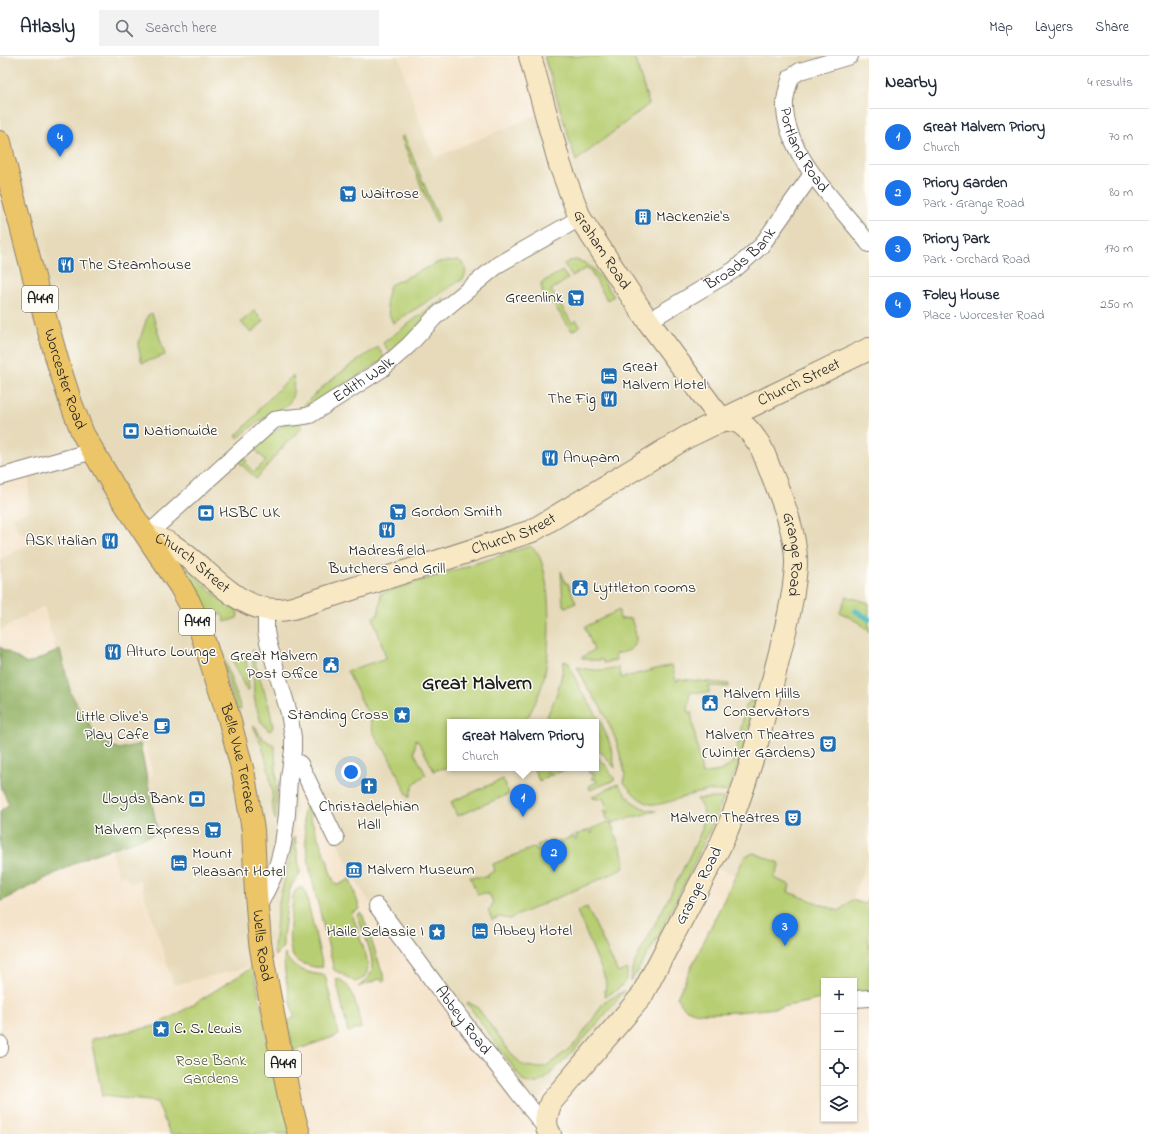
<!DOCTYPE html>
<html lang="en">
<head>
<meta charset="utf-8">
<style>
	body { margin:0; font-family:"Indie Flower",sans-serif; background:#f2f2f3; color:#1f2937 }
	.controls { position:absolute; right:12px; bottom:12px; display:grid; overflow:hidden; border-radius:0px; box-shadow:0 1px 3px #0004 }
	.controls button { width:36px; height:36px; display:grid; place-items:center; padding:0; border:0; border-bottom:1px solid #e0e1e3; background:#fff; color:#1f2937; font:20px sans-serif }
	.you { position:absolute; left:351px; top:716px; width:14px; height:14px; margin:-10px; border:3px solid #fff; border-radius:50%; background:#1a73e8; box-shadow:0 0 0 6px #1a73e833 }
	.badge { display:grid; place-items:center; width:26px; height:26px; border-radius:50%; background:#1a73e8; color:#fff; font-size:13px; font-weight:700 }
	.pin { position:absolute; translate:-50% -33px; filter:drop-shadow(0 1px 2px #0008) }
	.pin::after { content:''; position:absolute; top:21px; width:14px; height:12px; background:inherit; clip-path:polygon(0 0,100% 0,50% 100%) }
	.popup { position:absolute; left:447px; top:663px; width:152px; height:52px; box-sizing:border-box; display:grid; place-content:center; border-radius:0px; background:#fff; filter:drop-shadow(0 1px 3px #0005); font-size:13px; white-space:nowrap; color:#747a83 }
	.popup b { font-size:15px; color:#1f2937 }
	.popup::after { content:''; position:absolute; left:50%; top:100%; margin-left:-8px; border:8px solid transparent; border-top-color:#fff }
	.list { margin:0; padding:0; list-style:none }
	h2 { display:flex; justify-content:space-between; align-items:center; height:52px; margin:0; padding:0 16px; font-size:17px }
	h2 small { font-size:13px; font-weight:400; color:#747a83 }
	.list li { display:grid; grid-template-columns:26px 1fr auto; gap:12px; align-items:center; box-sizing:border-box; height:56px; padding:0 16px; border-top:1px solid #e0e1e3 }
	.list b { display:block; font-size:15px; white-space:nowrap }
	.list p { margin:0; font-size:13px; white-space:nowrap; color:#747a83 }
	.list em { font-size:13px; font-style:normal; color:#747a83 }
	.icon { flex:none; width:22px; height:22px; fill:none; stroke:currentColor; stroke-width:2; stroke-linecap:round; stroke-linejoin:round }
	.map { position:relative; flex:none; width:869px; height:1078px; overflow:hidden }
	header { display:flex; align-items:center; gap:24px; box-sizing:border-box; height:56px; padding:0 20px; background:#fff; border-bottom:1px solid #e0e1e3 }
	header strong { font-size:19px }
	nav { display:flex; gap:22px; margin-inline-start:auto; font-size:14px }
	.search { width:280px; height:36px; background:#f2f2f3; display:flex; align-items:center; gap:10px; box-sizing:border-box; padding:0 14px; border-radius:0px; color:#747a83; font-size:15px }
	main { display:flex }
	aside { flex:1; background:#fff }
	.map>svg:first-child { display:block }
	.built { fill:#e6daba; fill-rule:evenodd }
	.green { fill:#b7ce72; stroke:#6a7547 }
	.forest { fill:#91b164; stroke:#566640 }
	.lines { fill:none; stroke-linecap:round; stroke-linejoin:round }
	.stream { stroke:#48b7c0; stroke-width:5.5 }
	.street-casing { stroke:#888074; stroke-width:18 }
	.secondary-casing { stroke:#888074; stroke-width:24 }
	.highway-casing { stroke:#888074; stroke-width:24 }
	.street { stroke:#fff; stroke-width:16 }
	.secondary { stroke:#f8e8c3; stroke-width:22 }
	.highway { stroke:#edc569; stroke-width:22 }
	.labels { text-anchor:middle; dominant-baseline:central; stroke-width:3; stroke-linejoin:round; paint-order:stroke }
	.shield { fill:#fdfcf7; stroke:#605f5e; stroke-width:1 }
	.shield-label { font-size:15px; font-weight:bold; fill:#1c1c1c }
	.street-label { font-size:16px; fill:#1c1c1c; stroke:#fdfcf7 }
	.poi-label { font-size:16px; fill:#1c1c1c; stroke:#fdfcf7; text-anchor:start }
	.park-label { font-size:16px; fill:#525a3a; stroke:#fdfcf7 }
	.district-label { font-size:20px; font-weight:bold; fill:#1c1c1c; stroke:#fdfcf7 }
</style>
</head>
<body>
<header>
<strong>Atlasly</strong>
<div class="search"><svg class="icon" aria-label="search" viewBox="0 0 24 24"><circle cx="10" cy="10" r="6"/><path d="M15 15l6 6"/></svg>Search here</div>
<nav><a>Map</a><a>Layers</a><a>Share</a></nav>
</header>
<main>
<div class="map">
<svg width="869" height="1078" viewBox="0 0 869 1078">
	<rect width="100%" height="100%" fill="#fdfcf7"/>
	<filter id="ink" filterUnits="userSpaceOnUse"><feTurbulence type="fractalNoise" baseFrequency=".025" numOctaves="2"/><feDisplacementMap in="SourceGraphic" scale="8" xChannelSelector="R" yChannelSelector="G"/><feConvolveMatrix kernelMatrix="1 2 1 2 8 2 1 2 1" color-interpolation-filters="sRGB"/></filter>
	<filter id="wash" filterUnits="userSpaceOnUse"><feTurbulence type="fractalNoise" baseFrequency=".012" numOctaves="4" result="noise"/><feDisplacementMap in="SourceGraphic" scale="16" xChannelSelector="R" yChannelSelector="G"/><feGaussianBlur stdDeviation="0.9" result="paint"/><feColorMatrix in="noise" values="0 0 0 0 0 0 0 0 0 0 0 0 0 0 0 0 0 1.4 0 .05"/><feComposite in="paint" operator="in"/></filter>
	<g filter="url(#wash)">
		<rect width="100%" height="100%" fill="#f5e4cc"/>
		<path class="built" d="M0 0H399L418 62 428 87 436 101 556 51 542 0H869V799L846 860 704 807 646 924 582 1005 541 1041 523 1044 391 879 356 825 309 727 296 735V760L292 795 280 851 274 905 174 929 140 824 131 827 122 818 119 822 111 791 155 780 143 722 153 720 146 689 116 697 110 675 96 683 68 640 44 550 0 574V503L31 488 21 475 18 476 13 461 28 456 30 410 0 417ZM450 666H596V712H450Z"/>
		<g class="green">
			<path d="M544 0H634L649 48 576 105Z"/>
			<path d="M404 80 439 164 436 166 401 81Z"/>
			<path d="M459 204C465 210 468 215 463 223L393 267C386 251 384 246 390 229L439 206Z"/>
			<path d="M577 204C594 208 603 226 614 240L607 244 590 214 587 212 572 220 564 208 569 205Z"/>
			<path d="M562 215 568 223 551 234 572 267 576 264 580 270 572 275 556 252 543 239 541 227Z"/>
			<path d="M443 242 445 244 391 298 383 287Z"/>
			<path d="M254 255 264 265 251 277 241 266Z"/>
			<path d="M152 257 165 299 142 307 138 289 148 259Z"/>
			<path d="M378 291 385 303 318 345 306 351 304 349C325 326 352 308 378 291Z"/>
			<path d="M293 319C294 329 295 344 285 351 279 356 270 358 263 363 254 368 247 375 238 382L236 380 259 356 258 354Z"/>
			<path d="M297 366 303 371 286 387 256 423 239 406 244 401 247 405 245 407 254 416 266 405 253 391 285 368Z"/>
			<path d="M530 490C532 492 535 494 537 496 552 520 551 593 544 621 541 637 533 652 525 666H450V711L440 713 434 715 422 692 416 683 414 696 426 719C417 723 411 731 410 741L409 742 387 697 379 687 373 675 369 660 347 615 386 602 373 561 378 559 381 543 380 538Z"/>
			<path d="M187 511 211 536 235 553 238 557 237 562 225 566 223 560 221 558 210 562 226 608 241 653 237 654 215 583 183 516Z"/>
			<path d="M561 515 566 528 568 527 576 547 566 551 563 549Z"/>
			<path d="M846 540 869 547V576L861 568 840 556Z"/>
			<path d="M619 554 620 563 631 562C633 570 641 587 631 593 627 596 620 597 615 598L616 604 604 607 603 604H591L582 602V601L594 594 585 571Z"/>
			<path d="M252 594H253L256 610 269 650 273 671 270 675 268 674 262 666H261L256 650 254 640Z"/>
			<path d="M246 600 249 634 247 636 233 605 235 602Z"/>
			<path d="M564 605 569 607 579 631 601 666 610 688 615 712 604 699 596 693V666H544C555 645 561 628 564 605Z"/>
			<path d="M672 609 676 625H678V623L729 628V631L709 630V637L690 636 688 656H691L702 718 720 715 728 711 732 707 736 697 745 653 747 648 751 645H756L739 707 727 736C702 730 678 746 654 749 639 746 632 736 623 725L624 723 625 717 616 684 602 653 589 634 577 611C591 615 604 615 618 611L621 622Z"/>
			<path d="M253 670H255L261 681 273 689 275 692 277 740 276 763 275 764C272 755 273 745 272 736 269 713 264 691 253 670Z"/>
			<path d="M596 700 605 708 615 724 590 734 589 730 597 726 595 722 592 724 591 721 595 719 594 717 590 718 587 712H596Z"/>
			<path d="M530 712H563L564 714 550 720 548 716 546 717 548 721 539 725 534 713 531 714Z"/>
			<path d="M503 723 509 738 457 760 451 746Z"/>
			<path d="M618 728C628 742 638 754 656 755L611 767 625 805 623 813 509 863 499 861 492 864 488 854 490 853 493 847 490 839 483 837 478 839 470 821H488L487 818 495 815 493 808 535 791 536 794H539L537 789 545 786 547 790 549 789 548 785 553 783 555 787 560 785 561 788 563 787 562 785 573 780 575 784 577 783 576 779 589 774 590 777H593L591 773 607 766 611 767 612 765 607 763 604 755 606 754 607 757 609 756 603 742 598 743 593 742V740Z"/>
			<path d="M711 742H724L694 808 655 886 631 925 632 913 635 906 668 843 698 783 702 772 704 756 697 743Z"/>
			<path d="M306 750 328 807 329 813 335 828 338 829 350 823 360 853 352 857C355 866 358 875 361 885 366 898 376 921 355 926L340 917 334 914 311 819 306 789 303 758 304 753Z"/>
			<path d="M295 780 300 816 298 821 292 828 289 837 283 881V891L275 900 274 893 278 851Z"/>
			<path d="M754 797 780 807 774 822 790 829 788 836 839 855 852 844 865 848 869 838V943L854 936V925H824V942C789 951 752 956 716 957 707 957 697 958 689 954 682 951 680 947 677 941L745 800Z"/>
			<path d="M299 832H303L305 834 323 911C318 912 312 911 308 909 304 908 299 907 296 904 284 894 292 855 293 841L295 835Z"/>
			<path d="M587 851 618 917 627 913C629 928 616 935 604 941L606 929 605 922 577 855Z"/>
			<path d="M362 857 385 924 383 925 380 923 358 931C363 927 368 924 371 917 376 903 362 874 357 859Z"/>
			<path d="M285 898C292 913 309 918 325 919L339 979 293 995 287 965 294 962C292 950 281 908 285 898Z"/>
			<path d="M253 911 276 1018 292 1078H170L157 1046 102 1040 91 983 155 970 179 957Z"/>
			<path d="M336 922C355 928 357 955 361 972L348 976 336 923Z"/>
			<path d="M624 935C599 967 573 996 544 1024 537 1028 530 1029 523 1025L467 947 468 946 477 951 514 1001 522 1008 526 1010 539 1012 546 1010 555 1004 577 986 595 960 603 947Z"/>
		</g>
		<path class="forest" d="M0 591 27 608 60 594 71 638 98 682 119 693 140 688 158 777 89 800 0 846V755L9 748 0 729Z"/>
		<g class="lines">
			<path class="stream" d="M856 555 869 563"/>
		</g>
	</g>
	<g filter="url(#ink)">
		<g class="lines">
			<defs>
				<g id="street">
					<path id="s1" d="M850 0 800 15 791 21C788 31 784 41 785 51 786 101 841 150 869 188"/>
					<path id="s2" d="M648 265 734 214 761 190 812 118"/>
					<path d="M0 421 93 395"/>
					<path id="s3" d="M147 479 274 364C286 361 298 362 310 359L382 313 409 289 435 261 499 208 580 162"/>
					<path d="M292 703 300 708 336 783"/>
					<path id="s4" d="M377 850 471 976 548 1075"/>
					<path d="M258 852 273 821 278 807 283 788 287 758 289 722 293 694V681L289 657 268 586 266 575V553"/>
					<path d="M854 943 869 942"/>
					<path d="M0 988V993"/>
				</g>
				<g id="secondary">
					<path id="s5" d="M530 0 560 109 580 162 648 265 709 347C713 352 717 359 723 362 728 365 734 364 738 366 747 370 754 381 759 388 764 396 767 407 771 416 782 443 797 479 796 509 794 542 785 576 777 608 762 670 747 732 720 790L641 941 551 1046C547 1057 543 1068 550 1078"/>
					<path id="s6" d="M147 479C155 482 163 484 170 488 205 508 234 555 278 554 283 554 288 553 293 552L532 475 687 381 869 293"/>
				</g>
				<g id="highway">
					<path id="s7" d="M0 86 4 104 36 229 58 307 71 347 83 378 116 434 180 530 189 546 197 564 206 591 229 662 244 720 253 774 256 838 260 886 264 911 290 1046 299 1078"/>
				</g>
			</defs>
			<use href="#street" class="street-casing"/>
			<use href="#secondary" class="secondary-casing"/>
			<use href="#highway" class="highway-casing"/>
			<use href="#street" class="street"/>
			<use href="#secondary" class="secondary"/>
			<use href="#highway" class="highway"/>
		</g>
	</g>
	<defs>
		<symbol id="supermarket-square" viewBox="-11 -11 22 22"><rect x="-9" y="-9" width="18" height="18" rx="4" fill="#1f6fb2" stroke="#fdfcf7"/><path d="M-6-5.5h2.5l.6 2H6L4.5 2H-2.5L-4.4-4H-6ZM-1.5 3.2a1.3 1.3 0 1 0 .1 0ZM3 3.2a1.3 1.3 0 1 0 .1 0Z" fill="#fff"/></symbol>
		<symbol id="building-square" viewBox="-11 -11 22 22"><rect x="-9" y="-9" width="18" height="18" rx="4" fill="#1f6fb2" stroke="#fdfcf7"/><path d="M-4-6H4V6H1V3H-1V6H-4ZM-2.5-4.3h1.7v1.8h-1.7ZM.8-4.3h1.7v1.8H.8ZM-2.5-1h1.7V.8h-1.7ZM.8-1h1.7V.8H.8Z" fill="#fff"/></symbol>
		<symbol id="restaurant-square" viewBox="-11 -11 22 22"><rect x="-9" y="-9" width="18" height="18" rx="4" fill="#1f6fb2" stroke="#fdfcf7"/><path d="M-5-6h1v4h1v-4h1v4h1v-4h1v5L-1.5 .5V6h-2V.5L-5-1ZM5-6V6H3V1.5H1.5Q1.5-4 5-6Z" fill="#fff"/></symbol>
		<symbol id="hotel-square" viewBox="-11 -11 22 22"><rect x="-9" y="-9" width="18" height="18" rx="4" fill="#1f6fb2" stroke="#fdfcf7"/><path d="M-6-4.5h1.5V1H6V5H4.5V3h-9V5H-6ZM-4 0a1.8 1.8 0 1 1 3.6 0ZM.5 0V-2.5h3Q6-2.5 6 0Z" fill="#fff"/></symbol>
		<symbol id="bank-square" viewBox="-11 -11 22 22"><rect x="-9" y="-9" width="18" height="18" rx="4" fill="#1f6fb2" stroke="#fdfcf7"/><path d="M-6-4H6V4H-6ZM0-2.3a2.3 2.3 0 1 0 0 4.6a2.3 2.3 0 1 0 0-4.6Z" fill="#fff"/></symbol>
		<symbol id="civic-square" viewBox="-11 -11 22 22"><rect x="-9" y="-9" width="18" height="18" rx="4" fill="#1f6fb2" stroke="#fdfcf7"/><path d="M-.6-6.5H3V-4.5H.6V-3L4-1V1h2V6H-6V1h2V-1L-.6-3ZM-1.2 2.5V6h2.4V2.5Z" fill="#fff"/></symbol>
		<symbol id="sight-square" viewBox="-11 -11 22 22"><rect x="-9" y="-9" width="18" height="18" rx="4" fill="#1f6fb2" stroke="#fdfcf7"/><path d="M0-6L1.8-2.2L6-1.7L2.9 1.2L3.7 5.4L0 3.3L-3.7 5.4L-2.9 1.2L-6-1.7L-1.8-2.2Z" fill="#fff"/></symbol>
		<symbol id="cafe-square" viewBox="-11 -11 22 22"><rect x="-9" y="-9" width="18" height="18" rx="4" fill="#1f6fb2" stroke="#fdfcf7"/><path d="M-5.5-4.5H6V0H3Q3 3.5 0 3.5H-2.5Q-5.5 3.5-5.5 0ZM3-3.2v2h1.7v-2ZM-6 4.5H4V6H-6Z" fill="#fff"/></symbol>
		<symbol id="theatre-square" viewBox="-11 -11 22 22"><rect x="-9" y="-9" width="18" height="18" rx="4" fill="#1f6fb2" stroke="#fdfcf7"/><path d="M-5-5.5Q0-4 5-5.5V0Q5 5 0 6Q-5 5-5 0ZM-3.3-2.5H-1v1.5H-3.3ZM1-2.5H3.3v1.5H1ZM-2.8 1Q0 5.5 2.8 1Z" fill="#fff"/></symbol>
		<symbol id="church-square" viewBox="-11 -11 22 22"><rect x="-9" y="-9" width="18" height="18" rx="4" fill="#1f6fb2" stroke="#fdfcf7"/><path d="M-1.2-6h2.4v3.5h3.3v2.4h-3.3V6h-2.4V-.1h-3.3v-2.4h3.3Z" fill="#fff"/></symbol>
		<symbol id="museum-square" viewBox="-11 -11 22 22"><rect x="-9" y="-9" width="18" height="18" rx="4" fill="#1f6fb2" stroke="#fdfcf7"/><path d="M0-6L6-3V-2H-6V-3ZM-5-1h2V3h-2ZM-1-1h2V3h-2ZM3-1h2V3H3ZM-6 4H6V6H-6Z" fill="#fff"/></symbol>
	</defs>
	<g fill-rule="evenodd">
		<use href="#supermarket-square" x="338" y="128" width="20" height="20"/>
		<use href="#building-square" x="633" y="151" width="20" height="20"/>
		<use href="#restaurant-square" x="56" y="199" width="20" height="20"/>
		<use href="#supermarket-square" x="566" y="232" width="20" height="20"/>
		<use href="#hotel-square" x="599" y="310" width="20" height="20"/>
		<use href="#restaurant-square" x="599" y="333" width="20" height="20"/>
		<use href="#bank-square" x="121" y="365" width="20" height="20"/>
		<use href="#restaurant-square" x="540" y="392" width="20" height="20"/>
		<use href="#supermarket-square" x="388" y="446" width="20" height="20"/>
		<use href="#bank-square" x="196" y="447" width="20" height="20"/>
		<use href="#restaurant-square" x="377" y="464" width="20" height="20"/>
		<use href="#restaurant-square" x="100" y="475" width="20" height="20"/>
		<use href="#civic-square" x="570" y="522" width="20" height="20"/>
		<use href="#restaurant-square" x="103" y="586" width="20" height="20"/>
		<use href="#civic-square" x="321" y="599" width="20" height="20"/>
		<use href="#civic-square" x="700" y="637" width="20" height="20"/>
		<use href="#sight-square" x="392" y="649" width="20" height="20"/>
		<use href="#cafe-square" x="152" y="660" width="20" height="20"/>
		<use href="#theatre-square" x="818" y="678" width="20" height="20"/>
		<use href="#church-square" x="359" y="720" width="20" height="20"/>
		<use href="#bank-square" x="187" y="733" width="20" height="20"/>
		<use href="#theatre-square" x="783" y="752" width="20" height="20"/>
		<use href="#supermarket-square" x="203" y="764" width="20" height="20"/>
		<use href="#hotel-square" x="169" y="797" width="20" height="20"/>
		<use href="#museum-square" x="344" y="804" width="20" height="20"/>
		<use href="#hotel-square" x="470" y="865" width="20" height="20"/>
		<use href="#sight-square" x="427" y="866" width="20" height="20"/>
		<use href="#sight-square" x="151" y="963" width="20" height="20"/>
	</g>
	<g class="labels">
		<g class="shield">
			<rect x="22" y="230" width="36" height="26" rx="3"/>
			<rect x="179" y="553" width="36" height="26" rx="3"/>
			<rect x="265" y="995" width="36" height="26" rx="3"/>
		</g>
		<g class="shield-label">
			<text x="40" y="243">A449</text>
			<text x="197" y="566">A449</text>
			<text x="283" y="1008">A449</text>
		</g>
		<g class="street-label">
			<text stroke="none"><textPath href="#s1" startOffset="141">Portland Road</textPath></text>
			<text stroke="none"><textPath href="#s5" startOffset="208">Graham Road</textPath></text>
			<text stroke="none"><textPath href="#s2" startOffset="112">Broads Bank</textPath></text>
			<text stroke="none"><textPath href="#s7" startOffset="246">Worcester Road</textPath></text>
			<text stroke="none"><textPath href="#s3" startOffset="272">Edith Walk</textPath></text>
			<text stroke="none"><textPath href="#s6" startOffset="726">Church Street</textPath></text>
			<text stroke="none"><textPath href="#s6" startOffset="402">Church Street</textPath></text>
			<text stroke="none"><textPath href="#s5" startOffset="579">Grange Road</textPath></text>
			<text stroke="none"><textPath href="#s6" startOffset="54">Church Street</textPath></text>
			<text stroke="none"><textPath href="#s7" startOffset="667">Belle Vue Terrace</textPath></text>
			<text transform="translate(699 830) rotate(-63)">Grange Road</text>
			<text stroke="none"><textPath href="#s7" startOffset="856">Wells Road</textPath></text>
			<text stroke="none"><textPath href="#s4" startOffset="143">Abbey Road</textPath></text>
		</g>
		<g class="poi-label">
			<text x="361" y="138">Waitrose</text>
			<text x="656" y="161">Mackenzie's</text>
			<text x="79" y="209">The Steamhouse</text>
			<text x="563" y="242" text-anchor="end">Greenlink</text>
			<text x="622" y="311">Great<tspan x="622" dy="18">Malvern Hotel</tspan></text>
			<text x="596" y="343" text-anchor="end">The Fig</text>
			<text x="144" y="375">Nationwide</text>
			<text x="563" y="402">Anupam</text>
			<text x="411" y="456">Gordon Smith</text>
			<text x="219" y="457">HSBC UK</text>
			<text x="97" y="485" text-anchor="end">ASK Italian</text>
			<text x="387" y="495" text-anchor="middle">Madresfield<tspan x="387" dy="18">Butchers and Grill</tspan></text>
			<text x="593" y="532">Lyttleton rooms</text>
			<text x="126" y="596">Alturo Lounge</text>
			<text x="318" y="600" text-anchor="end">Great Malvern<tspan x="318" dy="18">Post Office</tspan></text>
			<text x="723" y="638">Malvern Hills<tspan x="723" dy="18">Conservators</tspan></text>
			<text x="389" y="659" text-anchor="end">Standing Cross</text>
			<text x="149" y="661" text-anchor="end">Little Olive's<tspan x="149" dy="18">Play Cafe</tspan></text>
			<text x="815" y="679" text-anchor="end">Malvern Theatres<tspan x="815" dy="18">(Winter Gardens)</tspan></text>
			<text x="184" y="743" text-anchor="end">Lloyds Bank</text>
			<text x="369" y="751" text-anchor="middle">Christadelphian<tspan x="369" dy="18">Hall</tspan></text>
			<text x="780" y="762" text-anchor="end">Malvern Theatres</text>
			<text x="200" y="774" text-anchor="end">Malvern Express</text>
			<text x="192" y="798">Mount<tspan x="192" dy="18">Pleasant Hotel</tspan></text>
			<text x="367" y="814">Malvern Museum</text>
			<text x="493" y="875">Abbey Hotel</text>
			<text x="424" y="876" text-anchor="end">Haile Selassie I</text>
			<text x="174" y="973">C. S. Lewis</text>
		</g>
		<g class="park-label">
			<text x="211" y="1005">Rose Bank<tspan x="211" dy="18">Gardens</tspan></text>
		</g>
		<g class="district-label">
			<text x="477" y="628">Great Malvern</text>
		</g>
	</g>
</svg>
<div class="controls">
<button>+</button>
<button>−</button>
<button><svg class="icon" aria-label="locate" viewBox="0 0 24 24"><circle cx="12" cy="12" r="6"/><path d="M12 2v4M12 18v4M2 12h4M18 12h4"/></svg></button>
<button><svg class="icon" aria-label="layers" viewBox="0 0 24 24"><path d="M12 4l9 5-9 5-9-5zM3 14l9 5 9-5"/></svg></button>
</div>
<div class="you"></div>
<div class="pin badge" style="left:523px;top:761px">1</div>
<div class="popup"><b>Great Malvern Priory</b>Church</div>
<div class="pin badge" style="left:554px;top:816px">2</div>
<div class="pin badge" style="left:785px;top:890px">3</div>
<div class="pin badge" style="left:60px;top:101px">4</div>
</div>
<aside>
<h2>Nearby<small>4 results</small></h2>
<ul class="list">
<li><span class="badge">1</span><div><b>Great Malvern Priory</b><p>Church</p></div><em>70 m</em></li>
<li><span class="badge">2</span><div><b>Priory Garden</b><p>Park · Grange Road</p></div><em>80 m</em></li>
<li><span class="badge">3</span><div><b>Priory Park</b><p>Park · Orchard Road</p></div><em>170 m</em></li>
<li><span class="badge">4</span><div><b>Foley House</b><p>Place · Worcester Road</p></div><em>250 m</em></li>
</ul>
</aside>
</main>
</body>
</html>
